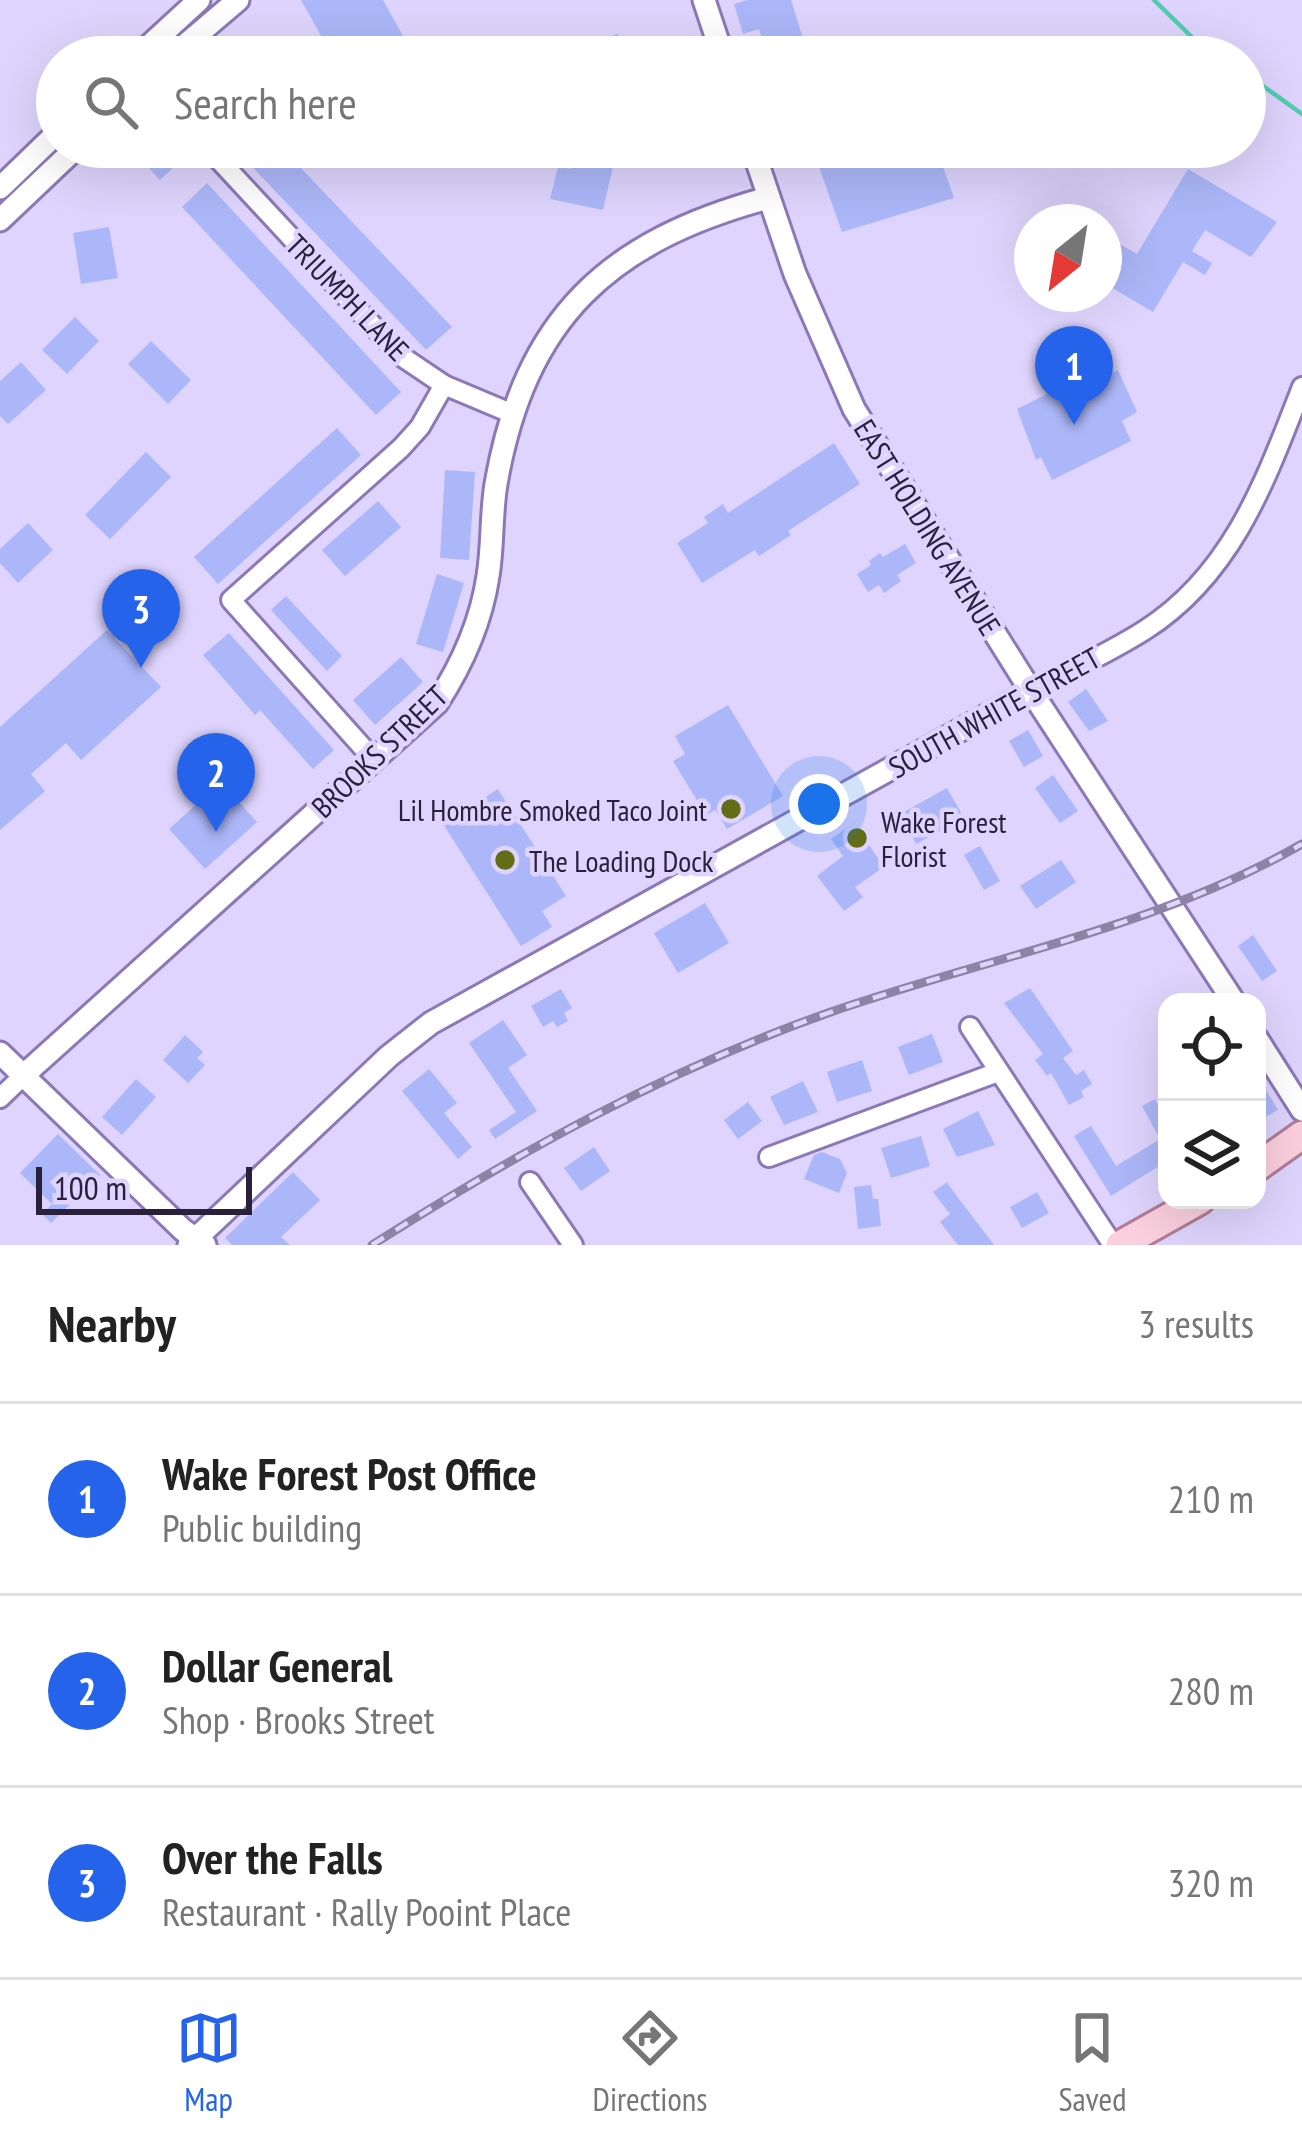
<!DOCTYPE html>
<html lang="en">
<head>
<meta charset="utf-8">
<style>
	body { margin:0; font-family:"PT Sans Narrow",sans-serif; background:#f2f2f2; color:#222 }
	.controls { position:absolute; right:36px; bottom:36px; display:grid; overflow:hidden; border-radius:24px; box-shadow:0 12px 48px #0002 }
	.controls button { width:108px; height:108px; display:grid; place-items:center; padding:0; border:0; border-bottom:3px solid #e0e0e0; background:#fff; color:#222; font:60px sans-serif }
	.compass { position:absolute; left:1014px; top:204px; width:108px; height:108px; border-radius:50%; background:#fff; box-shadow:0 12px 48px #0002; rotate:210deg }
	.scale { position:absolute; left:36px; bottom:30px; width:216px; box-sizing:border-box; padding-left:12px; border:6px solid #29213b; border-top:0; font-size:33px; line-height:42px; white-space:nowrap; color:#29213b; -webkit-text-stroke:9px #ded4fd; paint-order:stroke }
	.you { position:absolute; left:819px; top:804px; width:42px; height:42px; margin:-30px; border:9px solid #fff; border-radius:50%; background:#1a73e8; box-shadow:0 0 0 18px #1a73e833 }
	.badge { display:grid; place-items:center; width:78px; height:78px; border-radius:50%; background:#2563eb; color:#fff; font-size:39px; font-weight:700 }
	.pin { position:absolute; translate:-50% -99px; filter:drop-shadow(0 3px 6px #0008) }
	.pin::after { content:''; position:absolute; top:63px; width:42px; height:36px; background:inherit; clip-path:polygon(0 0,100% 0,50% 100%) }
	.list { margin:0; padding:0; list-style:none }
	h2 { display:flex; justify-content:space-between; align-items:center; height:156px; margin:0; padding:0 48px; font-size:51px }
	h2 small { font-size:39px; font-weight:400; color:#767676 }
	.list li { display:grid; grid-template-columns:78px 1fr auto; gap:36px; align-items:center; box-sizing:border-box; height:192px; padding:0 48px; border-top:3px solid #e0e0e0 }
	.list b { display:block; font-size:45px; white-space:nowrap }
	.list p { margin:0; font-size:39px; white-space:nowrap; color:#767676 }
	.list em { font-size:39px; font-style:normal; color:#767676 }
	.icon { flex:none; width:66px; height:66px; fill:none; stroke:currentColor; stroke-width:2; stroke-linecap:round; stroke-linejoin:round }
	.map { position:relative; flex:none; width:1302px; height:1245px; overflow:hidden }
	.search { position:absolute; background:#fff; box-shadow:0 12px 48px #0002; left:36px; right:36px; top:36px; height:132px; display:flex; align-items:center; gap:30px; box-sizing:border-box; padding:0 42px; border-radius:66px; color:#767676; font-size:45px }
	.sheet { height:732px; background:#fff }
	nav { display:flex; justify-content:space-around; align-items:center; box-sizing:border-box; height:168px; border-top:3px solid #e0e0e0; background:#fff; font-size:33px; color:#767676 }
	nav a { display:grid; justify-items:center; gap:6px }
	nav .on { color:#2563eb }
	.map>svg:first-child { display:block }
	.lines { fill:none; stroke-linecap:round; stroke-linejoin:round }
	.stream { stroke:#51ccb2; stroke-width:4.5 }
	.building { fill:#acb7f9 }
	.minor-casing { stroke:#8b79b7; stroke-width:24 }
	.tertiary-casing { stroke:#8b79b7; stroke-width:27 }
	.primary-casing { stroke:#b07d97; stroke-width:33 }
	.minor { stroke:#fff; stroke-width:18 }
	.tertiary { stroke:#fff; stroke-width:21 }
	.primary { stroke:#fbcfde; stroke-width:27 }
	.rail-casing { stroke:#8c83a5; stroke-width:9 }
	.rail { stroke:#ded4fd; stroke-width:4.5; stroke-dasharray:14; stroke-linecap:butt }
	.poi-dot { fill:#626d16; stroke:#ded4fd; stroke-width:4.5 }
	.labels { text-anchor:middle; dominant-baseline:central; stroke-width:9; stroke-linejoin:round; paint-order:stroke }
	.street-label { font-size:30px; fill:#29213b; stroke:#ded4fd }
	.poi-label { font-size:30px; fill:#29213b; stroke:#ded4fd; text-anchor:start }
</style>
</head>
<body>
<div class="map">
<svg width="1302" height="1245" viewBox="0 0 1302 1245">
	<rect width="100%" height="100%" fill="#ded4fd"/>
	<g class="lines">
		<g class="stream">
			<path d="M1154 0 1202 47"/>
			<path d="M1245 73 1302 114"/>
		</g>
	</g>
	<g class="building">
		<path d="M301 0H383L403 36 368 57H333Z"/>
		<path d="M747 0H791L809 57H767L759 29 743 34 734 4Z"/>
		<path d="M618 34 625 57H553V54Z"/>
		<path d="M130 147H176L185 157 160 180Z"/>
		<path d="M252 147H281L452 327 426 350 242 156Z"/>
		<path d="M575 147H612L610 152 616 153 603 210 550 199 558 167 571 169Z"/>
		<path d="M812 147H936L954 198 842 232Z"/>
		<path d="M1188 169 1277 222 1251 257 1205 230 1192 251 1212 263 1205 275 1183 262 1153 312 1104 283V235L1137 254Z"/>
		<path d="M207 183 401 392 376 415 182 207Z"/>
		<path d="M109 227 118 278 81 284 73 233Z"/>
		<path d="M75 317 99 341 67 374 42 350Z"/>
		<path d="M151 341 191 380 168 404 128 364Z"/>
		<path d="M21 362 46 390 8 424 0 416V381Z"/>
		<path d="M1097 369 1102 378 1118 370 1137 412 1122 421 1131 441 1052 480 1041 457 1036 460 1017 409Z"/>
		<path d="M337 428 361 455 218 584 194 557Z"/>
		<path d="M834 443 860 484 788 531 791 535 759 556 755 550 702 583 677 543 708 523 704 517 723 504 728 513Z"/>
		<path d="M146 452 171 477 110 539 85 515Z"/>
		<path d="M445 470 475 472 469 560 440 558Z"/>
		<path d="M378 501 401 527 345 576 322 550Z"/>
		<path d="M28 523 53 550 18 583 0 563V549Z"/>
		<path d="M905 544 916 563 897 575 901 581 884 593 879 585 868 592 857 574 871 565 869 561 880 553 883 557Z"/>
		<path d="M437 574 464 583 443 652 416 644Z"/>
		<path d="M286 596 342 656 327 671 271 610Z"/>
		<path d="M107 630 161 687 81 760 66 743 31 774 45 791 0 830V727Z"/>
		<path d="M229 633 334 750 313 769 260 710 255 715 203 655Z"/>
		<path d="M401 657 423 682 375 725 353 700Z"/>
		<path d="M1086 689 1108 721 1089 731 1068 702Z"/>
		<path d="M728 705 783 796 727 829 715 810 706 815 673 761 685 754 675 736Z"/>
		<path d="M1028 730 1043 756 1024 767 1009 741Z"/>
		<path d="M1053 775 1078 811 1060 823 1035 788Z"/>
		<path d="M221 782 257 822 205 869 169 829Z"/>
		<path d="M947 788 964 818 916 844 900 814Z"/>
		<path d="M498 789 566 896 542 911 552 927 521 946 443 824Z"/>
		<path d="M854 823 884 867 855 887 863 897 844 911 817 876 843 856 831 839Z"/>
		<path d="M980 846 1000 881 984 890 964 855Z"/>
		<path d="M1061 860 1076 882 1036 909 1020 886Z"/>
		<path d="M705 903 729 943 678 973 654 933Z"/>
		<path d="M1253 935 1277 971 1262 981 1238 946Z"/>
		<path d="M1030 988 1073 1051 1063 1058 1076 1075 1084 1070 1092 1084 1081 1091 1084 1097 1069 1105 1051 1073 1047 1076 1035 1060 1043 1054 1004 1003Z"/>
		<path d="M561 989 572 1008 564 1013 568 1021 557 1027 553 1021 543 1027 531 1006Z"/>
		<path d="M503 1020 527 1055 508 1068 537 1111 495 1139 489 1130 516 1112 469 1043Z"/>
		<path d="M932 1034 943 1062 909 1075 898 1047Z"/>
		<path d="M185 1035 203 1052 197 1058 205 1065 188 1083 163 1060Z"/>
		<path d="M862 1060 872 1091 837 1102 827 1072Z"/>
		<path d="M429 1069 457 1103 444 1113 472 1147 458 1159 402 1091Z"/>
		<path d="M1257 1075 1278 1110 1257 1122Z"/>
		<path d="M136 1079 156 1097 122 1135 102 1117Z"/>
		<path d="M803 1081 818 1112 784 1125 770 1097Z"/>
		<path d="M1155 1099 1167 1120V1161L1111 1196 1074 1136 1091 1126 1116 1166 1160 1139 1142 1106Z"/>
		<path d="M748 1102 762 1121 738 1139 724 1120Z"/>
		<path d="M978 1111 995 1145 957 1157 943 1129Z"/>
		<path d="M58 1134 100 1175 51 1223 42 1214 52 1204 20 1173Z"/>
		<path d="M921 1136 930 1166 891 1178 881 1148Z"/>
		<path d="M594 1147 610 1171 581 1191 564 1168Z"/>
		<path d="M822 1152 840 1159 847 1173 839 1193 804 1179 814 1155Z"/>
		<path d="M293 1172 320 1200 281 1237 290 1245H232L225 1238Z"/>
		<path d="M947 1182 953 1191 994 1245H958L940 1222 950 1214 933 1192Z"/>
		<path d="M871 1185 873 1199H878L881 1226 858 1229 854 1187Z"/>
		<path d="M1037 1192 1049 1213 1022 1228 1010 1207Z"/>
	</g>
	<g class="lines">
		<defs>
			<g id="minor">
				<path d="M207 147 401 356 444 385 513 414"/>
				<path d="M1031 691C1069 671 1109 653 1145 630 1233 574 1266 479 1302 387"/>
				<path d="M374 760 231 600 401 448 420 427 444 385"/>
				<path d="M970 1027 1113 1245"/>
				<path d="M0 1098 25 1074"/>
				<path d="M769 1157 998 1072"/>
				<path d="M530 1182 573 1245"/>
			</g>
			<g id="tertiary">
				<path d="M704 0 723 57"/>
				<path d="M137 57 199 0"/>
				<path d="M171 57 238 0"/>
				<path d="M752 147 795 274 854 409 1031 691 1234 1002"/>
				<path d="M0 188 57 133"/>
				<path d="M0 220 77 147"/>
				<path d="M1257 1039 1302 1110"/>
				<path d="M0 1053 183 1230 205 1245"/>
				<path d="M25 1074 437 703C463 663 481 623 488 576 493 545 491 514 496 484 525 317 609 241 768 198"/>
				<path d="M189 1245 389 1056 431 1023 1031 691"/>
			</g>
			<g id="primary">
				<path d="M1257 1167 1302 1135"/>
				<path d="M1120 1245 1200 1200"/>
			</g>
		</defs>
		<use href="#minor" class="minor-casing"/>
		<use href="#tertiary" class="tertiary-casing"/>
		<use href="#primary" class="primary-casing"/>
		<use href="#minor" class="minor"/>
		<use href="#tertiary" class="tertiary"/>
		<use href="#primary" class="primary"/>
		<defs>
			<path id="rail" d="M372 1245C517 1153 666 1070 828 1013 985 958 1156 928 1302 844"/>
		</defs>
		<use href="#rail" class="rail-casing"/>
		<use href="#rail" class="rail"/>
	</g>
	<g class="poi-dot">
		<circle cx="731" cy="809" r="12"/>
		<circle cx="857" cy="838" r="12"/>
		<circle cx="505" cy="860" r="12"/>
	</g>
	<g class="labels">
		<g class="street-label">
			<text transform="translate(348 297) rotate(46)">TRIUMPH LANE</text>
			<text transform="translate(928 527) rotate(58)">EAST HOLDING AVENUE</text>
			<text transform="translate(994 712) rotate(-29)">SOUTH WHITE STREET</text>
			<text transform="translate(379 751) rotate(-44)">BROOKS STREET</text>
		</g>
		<g class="poi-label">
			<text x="707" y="809" text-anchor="end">Lil Hombre Smoked Taco Joint</text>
			<text x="881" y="821">Wake Forest<tspan x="881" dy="34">Florist</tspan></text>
			<text x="529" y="860">The Loading Dock</text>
		</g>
	</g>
</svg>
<div class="controls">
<button><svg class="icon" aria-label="locate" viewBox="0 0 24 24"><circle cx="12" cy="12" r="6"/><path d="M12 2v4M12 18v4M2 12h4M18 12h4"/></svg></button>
<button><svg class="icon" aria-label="layers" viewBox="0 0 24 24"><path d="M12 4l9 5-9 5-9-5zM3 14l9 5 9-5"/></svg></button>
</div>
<svg class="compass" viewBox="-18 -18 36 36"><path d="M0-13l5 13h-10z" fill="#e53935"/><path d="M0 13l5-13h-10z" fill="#767676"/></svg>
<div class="scale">100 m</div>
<div class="you"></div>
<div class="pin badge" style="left:1074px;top:425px">1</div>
<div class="pin badge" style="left:216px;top:832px">2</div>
<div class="pin badge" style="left:141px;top:668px">3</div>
<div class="search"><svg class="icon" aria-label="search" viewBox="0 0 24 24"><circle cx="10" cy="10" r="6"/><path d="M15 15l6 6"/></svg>Search here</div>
</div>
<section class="sheet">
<h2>Nearby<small>3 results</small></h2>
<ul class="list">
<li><span class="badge">1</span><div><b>Wake Forest Post Office</b><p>Public building</p></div><em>210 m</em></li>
<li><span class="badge">2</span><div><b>Dollar General</b><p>Shop · Brooks Street</p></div><em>280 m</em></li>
<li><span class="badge">3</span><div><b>Over the Falls</b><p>Restaurant · Rally Pooint Place</p></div><em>320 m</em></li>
</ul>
</section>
<nav>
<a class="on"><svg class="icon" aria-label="map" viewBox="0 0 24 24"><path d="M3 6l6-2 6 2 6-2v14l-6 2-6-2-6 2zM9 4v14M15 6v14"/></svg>Map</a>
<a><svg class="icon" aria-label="directions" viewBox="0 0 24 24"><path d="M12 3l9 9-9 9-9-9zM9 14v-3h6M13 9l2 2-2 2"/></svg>Directions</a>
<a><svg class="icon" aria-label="saved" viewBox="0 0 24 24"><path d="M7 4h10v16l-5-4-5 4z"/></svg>Saved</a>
</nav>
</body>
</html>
